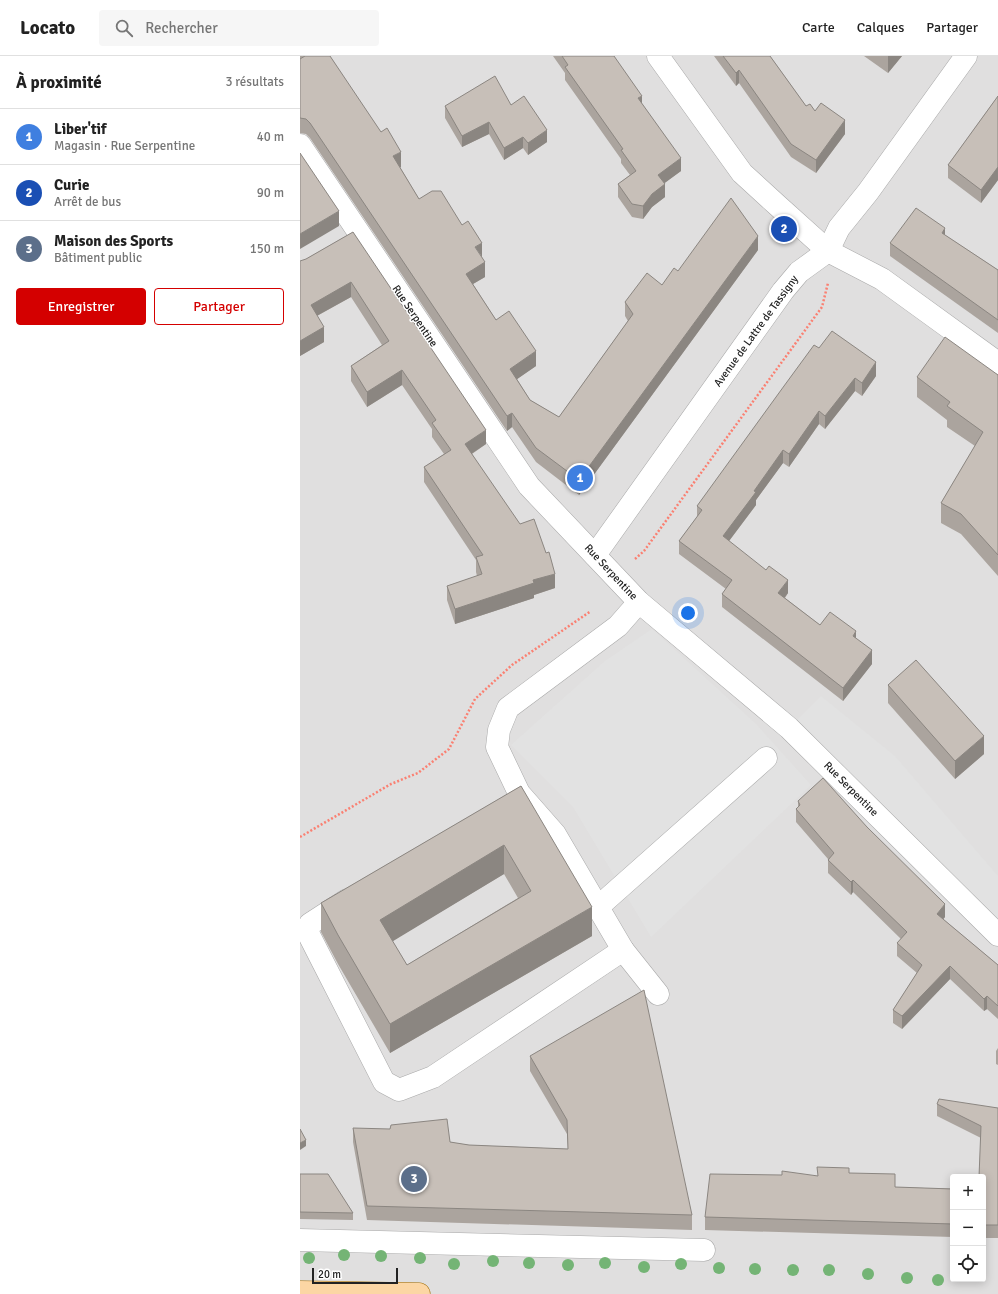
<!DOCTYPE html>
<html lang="fr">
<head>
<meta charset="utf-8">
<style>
	body { margin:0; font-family:Signika,sans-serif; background:#f6f6f6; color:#222 }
	.controls { position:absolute; right:12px; bottom:12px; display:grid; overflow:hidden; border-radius:4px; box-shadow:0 2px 10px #0003 }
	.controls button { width:36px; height:36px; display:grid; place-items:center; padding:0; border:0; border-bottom:1px solid #e0e0e0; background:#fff; color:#222; font:20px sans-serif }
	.scale { position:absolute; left:12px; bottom:10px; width:86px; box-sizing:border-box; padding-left:4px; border:2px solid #222; border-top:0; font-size:11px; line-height:14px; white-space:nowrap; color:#222; -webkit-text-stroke:3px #fff; paint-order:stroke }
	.you { position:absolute; left:388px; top:557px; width:14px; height:14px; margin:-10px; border:3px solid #fff; border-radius:50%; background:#1a73e8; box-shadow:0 0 0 6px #1a73e833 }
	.badge { display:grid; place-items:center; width:26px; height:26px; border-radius:50%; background:#d40000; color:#fff; font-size:13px; font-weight:700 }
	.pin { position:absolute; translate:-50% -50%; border:2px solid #fff; box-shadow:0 1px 4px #0006 }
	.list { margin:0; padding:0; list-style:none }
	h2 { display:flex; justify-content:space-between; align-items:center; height:52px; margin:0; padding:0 16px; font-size:17px }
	h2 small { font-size:13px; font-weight:400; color:#767676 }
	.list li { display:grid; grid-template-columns:26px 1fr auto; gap:12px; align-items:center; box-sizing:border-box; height:56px; padding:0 16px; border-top:1px solid #e0e0e0 }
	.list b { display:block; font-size:15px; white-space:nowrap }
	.list p { margin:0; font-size:13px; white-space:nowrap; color:#767676 }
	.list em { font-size:13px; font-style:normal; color:#767676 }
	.actions { display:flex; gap:8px; padding:12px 16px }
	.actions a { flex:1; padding:9px 0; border:1px solid #d40000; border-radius:4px; text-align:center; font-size:14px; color:#d40000 }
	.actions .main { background:#d40000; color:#fff }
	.icon { flex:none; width:22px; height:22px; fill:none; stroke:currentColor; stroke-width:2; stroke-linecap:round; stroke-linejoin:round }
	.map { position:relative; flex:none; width:698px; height:1238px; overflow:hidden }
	header { display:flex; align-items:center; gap:24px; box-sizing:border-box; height:56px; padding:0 20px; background:#fff; border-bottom:1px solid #e0e0e0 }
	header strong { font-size:19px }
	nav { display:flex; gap:22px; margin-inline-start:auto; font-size:14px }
	.search { width:280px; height:36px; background:#f6f6f6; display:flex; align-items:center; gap:10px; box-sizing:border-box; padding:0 14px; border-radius:4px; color:#767676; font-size:15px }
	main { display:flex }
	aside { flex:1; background:#fff }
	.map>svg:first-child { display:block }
	.residential { fill:#e0dfdf; fill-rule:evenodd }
	.parking { fill:#e2e2e2 }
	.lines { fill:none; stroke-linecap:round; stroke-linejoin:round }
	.minor-casing { stroke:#a9a9a9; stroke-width:23 }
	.major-casing { stroke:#a06b00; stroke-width:23 }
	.path { stroke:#fa8072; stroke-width:2.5; stroke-dasharray:2 2; stroke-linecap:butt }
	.minor { stroke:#fff; stroke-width:22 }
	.major { stroke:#fcd6a4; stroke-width:22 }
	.tree { fill:#74b475 }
	.wall { fill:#aba49e; fill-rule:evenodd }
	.shaded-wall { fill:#8b8681 }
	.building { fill:#c7bfb8; stroke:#8b8681; fill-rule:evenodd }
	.labels { text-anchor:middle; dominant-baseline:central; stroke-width:3; stroke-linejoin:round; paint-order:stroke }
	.street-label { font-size:11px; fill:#222; stroke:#fff }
</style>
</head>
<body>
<header>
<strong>Locato</strong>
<div class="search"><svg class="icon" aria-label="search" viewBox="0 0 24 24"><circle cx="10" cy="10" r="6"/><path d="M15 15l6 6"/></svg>Rechercher</div>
<nav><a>Carte</a><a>Calques</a><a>Partager</a></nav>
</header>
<main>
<aside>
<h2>À proximité<small>3 résultats</small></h2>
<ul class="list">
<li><span class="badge" style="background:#3f7fe0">1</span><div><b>Liber'tif</b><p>Magasin · Rue Serpentine</p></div><em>40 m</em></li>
<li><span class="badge" style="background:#1a4fb4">2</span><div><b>Curie</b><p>Arrêt de bus</p></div><em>90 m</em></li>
<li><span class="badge" style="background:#5c6f8a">3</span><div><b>Maison des Sports</b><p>Bâtiment public</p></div><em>150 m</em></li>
</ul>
<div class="actions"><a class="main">Enregistrer</a><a>Partager</a></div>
</aside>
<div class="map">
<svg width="698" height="1238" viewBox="0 0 698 1238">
	<rect width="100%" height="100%" fill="#f2efe9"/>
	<path class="residential" d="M0 0H698V1238H0ZM653 1121H683V1223H653Z"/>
	<g class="parking">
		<path d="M352 573 456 668 511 729 351 881 273 751 211 689 305 605Z"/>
		<path d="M521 640 595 700 698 820V879L489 672Z"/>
	</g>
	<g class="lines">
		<defs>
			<g id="minor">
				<path d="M358 0 442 117 477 149 528 195 582 223 698 307"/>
				<path d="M0 89 229 430 339 546 489 672 698 879"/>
				<path d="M295 499 483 235 499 216 528 195 539 172 568 136 666 0"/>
				<path d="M339 546 318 570 208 652 199 674 197 691 219 737 255 778 323 894 358 938"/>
				<path d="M47 844 10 868 8 877 84 1026 99 1034 133 1021 323 894"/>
				<path d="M298 851 466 702"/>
				<path d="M0 1184 404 1194"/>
			</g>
			<path id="major" d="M0 1236 119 1238"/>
		</defs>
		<use href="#minor" class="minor-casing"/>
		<use href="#major" class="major-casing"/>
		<g class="path">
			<path d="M335 503 344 495 522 251 528 227"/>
			<path d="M0 781 91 728 118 717 149 693 175 643 212 609 291 555"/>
		</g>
		<use href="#minor" class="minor"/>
		<use href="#major" class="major"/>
	</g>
	<g class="tree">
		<circle cx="44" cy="1199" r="6"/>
		<circle cx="81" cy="1200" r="6"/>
		<circle cx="9" cy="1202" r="6"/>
		<circle cx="120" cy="1202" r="6"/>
		<circle cx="193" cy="1205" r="6"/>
		<circle cx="229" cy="1207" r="6"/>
		<circle cx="305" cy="1207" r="6"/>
		<circle cx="154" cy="1208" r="6"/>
		<circle cx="381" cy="1208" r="6"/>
		<circle cx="268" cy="1209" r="6"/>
		<circle cx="344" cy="1211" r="6"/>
		<circle cx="419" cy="1212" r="6"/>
		<circle cx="455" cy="1213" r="6"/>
		<circle cx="493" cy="1214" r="6"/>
		<circle cx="529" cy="1214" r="6"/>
		<circle cx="568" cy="1218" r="6"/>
		<circle cx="607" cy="1222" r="6"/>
		<circle cx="638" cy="1224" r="6"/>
	</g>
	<g class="wall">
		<path d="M0 0H30L101 111H100L119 143 182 201 185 221 173 228 196 264 236 310 217 323 230 344 259 361 328 265 325 260V246L362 229 378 215 458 194 279 439 236 406 212 371 207 375 10 82 6 78 0 77Z"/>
		<path d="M253 0H314L381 115 364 127 365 141 352 151 343 163 332 161 318 141V128L330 119 321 107V103L265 24V17Z"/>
		<path d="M414 0H470L506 50 515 55 545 78 516 117 491 101 439 27 436 30Z"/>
		<path d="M564 0H602L588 17Z"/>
		<path d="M698 40V124L681 147 648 122V109Z"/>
		<path d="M211 49 247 86 228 99 223 92 204 104 189 78 162 91 145 62V50Z"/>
		<path d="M53 176 186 388 172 398 255 532 234 539V542L155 568 147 544V530L177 520 176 516V504L124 426V411L144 398 132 381V373L102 329 67 351 51 325V310L82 289 51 241 17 260 24 286 0 300 6 203Z"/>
		<path d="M645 179 698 214V277L590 200V187Z"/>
		<path d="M519 292 576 320 562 340 555 335 525 373 519 368 489 411 483 407 456 444V449L429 485 488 537 485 542 520 569 556 582 572 608 543 645 422 551V538L426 533 379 498V485L397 461V450Z"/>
		<path d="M698 319V520L661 478 641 467V447L675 390 647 371V364L617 341V321Z"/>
		<path d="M588 629 684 698 655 723 588 647Z"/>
		<path d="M221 730 292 880 90 997 38 908 21 876V847ZM204 818 218 842 107 909 92 885Z"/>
		<path d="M498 745 645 861 643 863 698 909V963L687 953 684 955 650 923 602 973 593 967V954L617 917 597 900V887L601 883 553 836 551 839 528 817V803L496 766V753L498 752Z"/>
		<path d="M698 992V1009L696 1008V995Z"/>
		<path d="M230 1000 392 1159V1174L67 1164 53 1086V1072L169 1089 268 1093 267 1078 230 1015Z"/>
		<path d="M637 1048 698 1052V1182H683V1121L681 1082 637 1060Z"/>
		<path d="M0 1118 53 1157V1164L0 1163Z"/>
		<path d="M517 1120 595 1131 653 1133V1181L405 1174V1161Z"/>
	</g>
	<g class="shaded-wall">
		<path d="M588 0H602L588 17Z"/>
		<path d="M439 14V27L436 30V17Z"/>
		<path d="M342 40V53L338 42Z"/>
		<path d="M545 64V78L516 117V104Z"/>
		<path d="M189 66V78L162 91V80Z"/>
		<path d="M247 74V86L228 99V87Z"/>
		<path d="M223 81V92L204 104V92Z"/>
		<path d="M101 96V111L93 115V100Z"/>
		<path d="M381 102V115L358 132V119Z"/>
		<path d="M698 111V124L681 147V134Z"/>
		<path d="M365 128V141L352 151 343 163V150L352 138Z"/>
		<path d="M39 155V170L0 193V178Z"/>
		<path d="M645 172V185L642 177Z"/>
		<path d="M458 180V194L279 439V424Z"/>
		<path d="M182 187V201L175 191Z"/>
		<path d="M185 206V221L166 232V218Z"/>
		<path d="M51 226V241L11 263V249Z"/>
		<path d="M24 271V286L0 300V285Z"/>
		<path d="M236 295V310L210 328V313Z"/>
		<path d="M576 306V320L562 340V327Z"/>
		<path d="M102 314V329L67 351V336Z"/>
		<path d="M555 322V335L525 373V360Z"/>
		<path d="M519 355V368L489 411V398Z"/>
		<path d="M212 357V371L207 375V360Z"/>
		<path d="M186 374V388L165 402V388Z"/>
		<path d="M483 394V407L456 444V449L423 493V480L454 435Z"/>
		<path d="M255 518V532L234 539V542L155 568V553L233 524Z"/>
		<path d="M488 524V537L478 550V537Z"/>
		<path d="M556 575V588L553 580Z"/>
		<path d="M572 594V608L543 645V632Z"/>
		<path d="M684 680V698L655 723V705Z"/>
		<path d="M204 789V818L80 893V864Z"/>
		<path d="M553 824V836L551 839V826Z"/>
		<path d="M645 848V861L637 871V858Z"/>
		<path d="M292 851V880L90 997V968Z"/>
		<path d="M650 910V923L602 973V960Z"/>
		<path d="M687 940V953L684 955V943Z"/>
		<path d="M6 1084V1090L0 1094V1087Z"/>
	</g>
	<g class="building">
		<path d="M5 0H30L81 76 87 72 101 96 93 100 119 143 132 135H141L162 169 168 165 182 187 175 191 185 206 166 218 196 264 209 255 236 295 210 313 230 344 259 361 333 258 325 246 347 217 362 229 374 212 378 215 431 142 458 180 279 424 236 392 212 357 207 360 10 67 6 63 0 62V3Z"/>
		<path d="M262 0H314L342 40 338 42 381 102 358 119 365 128 352 138 343 150 332 148 318 128 336 115 321 94 323 93 265 11 268 9Z"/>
		<path d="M423 0H470L506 50 510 48 515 55 521 47 545 64 516 104 491 88 439 14 436 17Z"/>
		<path d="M195 20 211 49 224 40 247 74 228 87 223 81 204 92 189 66 162 80 145 50Z"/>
		<path d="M698 40V111L681 134 648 109Z"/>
		<path d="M0 97 39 155 0 178Z"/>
		<path d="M616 152 645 172 642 177 698 214V264L590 187Z"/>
		<path d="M53 176 186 374 165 388 220 468 234 463 246 497 249 496 255 518 233 524 234 527 155 553 147 530 182 518 176 501 183 499 124 411 151 394 132 367 136 364 102 314 67 336 51 310 89 285 51 226 11 249 24 271 0 285V205L6 203Z"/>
		<path d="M532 275 576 306 562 327 555 322 525 360 519 355 489 398 483 394 454 435 456 436 423 480 466 514 469 510 488 524 478 537 520 569 530 556 556 575 553 580 572 594 543 632 422 538 432 524 379 485 402 454 397 450 484 330 514 289 519 292Z"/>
		<path d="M645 281 698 319V499L661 458 641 447 683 376 647 350 650 346 617 321Z"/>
		<path d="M616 604 684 680 655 705 588 629Z"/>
		<path d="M523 722 567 771 645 848 637 858 698 909V950L687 940 684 943 650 910 602 960 593 954 622 909 597 887 607 876 553 824 551 826 528 804 534 797 496 753 500 749 498 745Z"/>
		<path d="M221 730 292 851 90 968 38 879 21 847ZM204 789 231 835 107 909 80 864Z"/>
		<path d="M344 934 392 1159 67 1150 53 1072 90 1073 91 1069 147 1063 150 1086 169 1089 268 1093 267 1064 230 1000Z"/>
		<path d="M639 1043 698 1052V1169H683V1121H679L681 1070 637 1048Z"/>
		<path d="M0 1073 6 1084 0 1087Z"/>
		<path d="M517 1111 549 1112V1117L595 1118V1131L653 1133V1168L405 1161 410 1118 482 1119V1115L518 1120Z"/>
		<path d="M0 1118H28L53 1157 0 1156Z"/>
	</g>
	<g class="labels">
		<g class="street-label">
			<text transform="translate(115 260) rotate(56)">Rue Serpentine</text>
			<text transform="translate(456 275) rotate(-54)">Avenue de Lattre de Tassigny</text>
			<text transform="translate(311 516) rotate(47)">Rue Serpentine</text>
			<text transform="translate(551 733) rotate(45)">Rue Serpentine</text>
		</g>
	</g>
</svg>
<div class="controls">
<button>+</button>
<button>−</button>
<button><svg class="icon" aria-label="locate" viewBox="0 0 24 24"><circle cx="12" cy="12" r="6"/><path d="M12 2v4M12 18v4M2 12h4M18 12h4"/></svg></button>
</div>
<div class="scale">20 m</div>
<div class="you"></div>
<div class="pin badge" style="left:280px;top:422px;background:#3f7fe0">1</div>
<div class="pin badge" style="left:484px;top:173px;background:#1a4fb4">2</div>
<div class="pin badge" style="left:114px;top:1123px;background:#5c6f8a">3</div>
</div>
</main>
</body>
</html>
